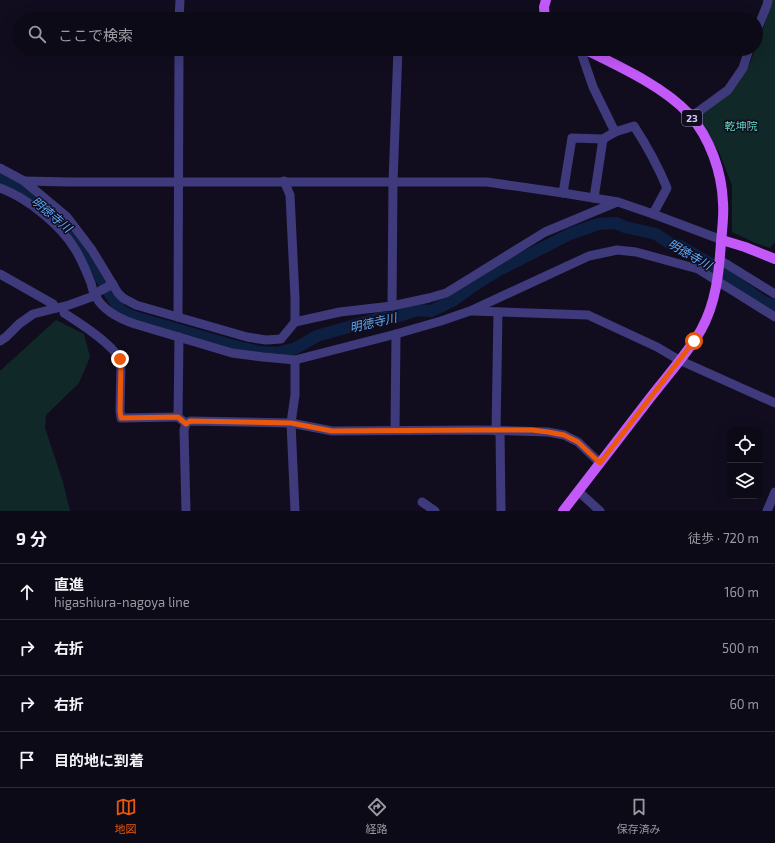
<!DOCTYPE html>
<html lang="ja">
<head>
<meta charset="utf-8">
<style>
	body { margin:0; font-family:"Exo 2","Noto Sans JP",sans-serif; background:#161320; color:#f1f3f6 }
	.controls { position:absolute; right:12px; bottom:12px; display:grid; overflow:hidden; border-radius:8px; box-shadow:0 4px 16px #0002 }
	.controls button { width:36px; height:36px; display:grid; place-items:center; padding:0; border:0; border-bottom:1px solid #2d2b36; background:#0d0a17; color:#f1f3f6; font:20px sans-serif }
	.stop { position:absolute; width:12px; height:12px; margin:-9px; border:3px solid #ea580c; border-radius:50%; background:#fff }
	.stop.end { background:#ea580c; border-color:#fff; box-shadow:0 1px 4px #0008 }
	.list { margin:0; padding:0; list-style:none }
	h2 { display:flex; justify-content:space-between; align-items:center; height:52px; margin:0; padding:0 16px; font-size:17px }
	h2 small { font-size:13px; font-weight:400; color:#9a9aa1 }
	.list li { display:grid; grid-template-columns:26px 1fr auto; gap:12px; align-items:center; box-sizing:border-box; height:56px; padding:0 16px; border-top:1px solid #2d2b36 }
	.list b { display:block; font-size:15px; white-space:nowrap }
	.list p { margin:0; font-size:13px; white-space:nowrap; color:#9a9aa1 }
	.list em { font-size:13px; font-style:normal; color:#9a9aa1 }
	.icon { flex:none; width:22px; height:22px; fill:none; stroke:currentColor; stroke-width:2; stroke-linecap:round; stroke-linejoin:round }
	.map { position:relative; flex:none; width:775px; height:511px; overflow:hidden }
	.search { position:absolute; background:#0d0a17; box-shadow:0 4px 16px #0002; left:12px; right:12px; top:12px; height:44px; display:flex; align-items:center; gap:10px; box-sizing:border-box; padding:0 14px; border-radius:22px; color:#9a9aa1; font-size:15px }
	.sheet { height:276px; background:#0d0a17 }
	nav { display:flex; justify-content:space-around; align-items:center; box-sizing:border-box; height:56px; border-top:1px solid #2d2b36; background:#0d0a17; font-size:11px; color:#9a9aa1 }
	nav a { display:grid; justify-items:center; gap:2px }
	nav .on { color:#ea580c }
	.map>svg:first-child { display:block }
	.green { fill:#112828 }
	.lines { fill:none; stroke-linecap:round; stroke-linejoin:round }
	.river { stroke:#0e2042; stroke-width:12 }
	.minor { stroke:#3f3a7c; stroke-width:9 }
	.major { stroke:#c259f8; stroke-width:10 }
	.route { stroke:#ea580c; stroke-width:5 }
	.labels { text-anchor:middle; dominant-baseline:central; stroke-width:3; stroke-linejoin:round; paint-order:stroke }
	.shield { fill:#110d1f; stroke:#9a93ba; stroke-width:1 }
	.shield-label { font-size:10px; font-weight:bold; fill:#d4cdfd }
	.park-label { font-size:11px; fill:#5dd9be; stroke:#110d1f }
	.water-label { font-size:12px; font-style:italic; fill:#60acf8; stroke:#110d1f }
</style>
</head>
<body>
<div class="map">
<svg width="775" height="511" viewBox="0 0 775 511">
	<rect width="100%" height="100%" fill="#110d1f"/>
	<g class="green">
		<path d="M772 0H775V242L770 248 753 242 732 232V185L719 152 691 117 734 89 750 63 755 49H756L771 5Z"/>
		<path d="M56 320 84 334 90 357 79 383 46 415 45 428 63 482 70 511H0V371Z"/>
	</g>
	<g class="lines">
		<path class="river" d="M0 177C26 191 54 209 73 231 91 251 98 278 114 300 116 303 118 307 121 310 124 313 130 315 134 317L234 346 259 352 277 353 296 348 317 336 380 318H392L418 310 431 311 454 300 472 287 497 271 570 234 598 224 616 223 625 227 656 234 671 244 680 246 709 263 764 302 775 306"/>
		<g class="minor">
			<path d="M179 19 180 0"/>
			<path d="M756 32 767 5 768 0"/>
			<path d="M580 49 593 87 615 132 634 126C647 146 658 166 667 188L653 214"/>
			<path d="M691 117 728 90 743 68 749 49"/>
			<path d="M0 168 24 181 67 217 92 250 118 293 123 298 136 305 247 337 266 340 281 339 295 322V298L290 195 284 181"/>
			<path d="M24 181 69 182H487L563 193 618 202 653 214 722 240"/>
			<path d="M0 188C27 198 60 224 75 249 82 260 86 271 91 283 92 287 93 293 96 297 104 311 120 319 135 324L232 353 263 357 295 360 396 334 441 321 470 311 589 256 617 250 636 252 698 269 775 317"/>
			<path d="M563 193 572 138 603 139 615 132"/>
			<path d="M594 198 603 139"/>
			<path d="M720 260 775 294"/>
			<path d="M0 274 53 304 56 308"/>
			<path d="M94 294 113 284"/>
			<path d="M392 306 393 182 398 49"/>
			<path d="M472 311 588 315 657 347 679 360 775 403"/>
			<path d="M64 313C78 322 117 346 121 363L120 411 121 418 178 417"/>
			<path d="M178 317 179 49"/>
			<path d="M295 322 340 312 392 306 429 298 446 293 464 282 545 232 617 202"/>
			<path d="M179 337 178 417 183 421"/>
			<path d="M0 341 6 337 19 324 33 314 69 305 94 296"/>
			<path d="M186 423 190 421 291 423 332 431 482 430 548 432 564 435 578 442 600 463"/>
			<path d="M186 423 184 430 186 511"/>
			<path d="M395 430 396 334"/>
			<path d="M496 431 498 312"/>
			<path d="M500 431 501 511"/>
			<path d="M578 491 600 511"/>
			<path d="M422 502 435 511"/>
			<path d="M295 511 291 423 295 395V360"/>
			<path d="M767 511 775 492"/>
		</g>
		<g class="major">
			<path d="M545 19 544 7 546 0"/>
			<path d="M722 240 745 247 775 259"/>
			<path d="M563 511C592 473 621 436 650 398 667 376 687 354 701 330 716 303 719 273 721 242 722 230 724 216 723 203 722 172 710 138 689 114 663 86 618 66 584 49"/>
		</g>
	</g>
	<g class="lines">
		<path class="route" d="M120 359 121 363 120 411 121 418 178 417 186 424 190 421 291 423 332 431 482 430H532L548 432 564 435 578 442 600 463 694 341"/>
	</g>
	<g class="labels">
		<rect class="shield" x="682" y="110" width="20" height="16" rx="3"/>
		<g class="shield-label">
			<text x="692" y="118">23</text>
		</g>
		<g class="park-label">
			<text x="741" y="125">乾坤院</text>
		</g>
		<g class="water-label">
			<text transform="translate(52 214) rotate(40)">明徳寺川</text>
			<text transform="translate(690 254) rotate(30)">明徳寺川</text>
			<text transform="translate(373 322) rotate(-13)">明徳寺川</text>
		</g>
	</g>
</svg>
<div class="controls">
<button><svg class="icon" aria-label="locate" viewBox="0 0 24 24"><circle cx="12" cy="12" r="6"/><path d="M12 2v4M12 18v4M2 12h4M18 12h4"/></svg></button>
<button><svg class="icon" aria-label="layers" viewBox="0 0 24 24"><path d="M12 4l9 5-9 5-9-5zM3 14l9 5 9-5"/></svg></button>
</div>
<div class="stop" style="left:694px;top:341px"></div>
<div class="stop end" style="left:120px;top:359px"></div>
<div class="search"><svg class="icon" aria-label="search" viewBox="0 0 24 24"><circle cx="10" cy="10" r="6"/><path d="M15 15l6 6"/></svg>ここで検索</div>
</div>
<section class="sheet">
<h2>9 分<small>徒歩 · 720 m</small></h2>
<ul class="list">
<li><svg class="icon" aria-label="ahead" viewBox="0 0 24 24"><path d="M12 20V5M6 11l6-6 6 6"/></svg><div><b>直進</b><p>higashiura-nagoya line</p></div><em>160 m</em></li>
<li><svg class="icon" aria-label="right" viewBox="0 0 24 24"><path d="M7 20v-9h11M14 6l5 5-5 5"/></svg><div><b>右折</b></div><em>500 m</em></li>
<li><svg class="icon" aria-label="right" viewBox="0 0 24 24"><path d="M7 20v-9h11M14 6l5 5-5 5"/></svg><div><b>右折</b></div><em>60 m</em></li>
<li><svg class="icon" aria-label="arrive" viewBox="0 0 24 24"><path d="M6 21V4h12l-3 4 3 4H6"/></svg><div><b>目的地に到着</b></div></li>
</ul>
</section>
<nav>
<a class="on"><svg class="icon" aria-label="map" viewBox="0 0 24 24"><path d="M3 6l6-2 6 2 6-2v14l-6 2-6-2-6 2zM9 4v14M15 6v14"/></svg>地図</a>
<a><svg class="icon" aria-label="directions" viewBox="0 0 24 24"><path d="M12 3l9 9-9 9-9-9zM9 14v-3h6M13 9l2 2-2 2"/></svg>経路</a>
<a><svg class="icon" aria-label="saved" viewBox="0 0 24 24"><path d="M7 4h10v16l-5-4-5 4z"/></svg>保存済み</a>
</nav>
</body>
</html>
